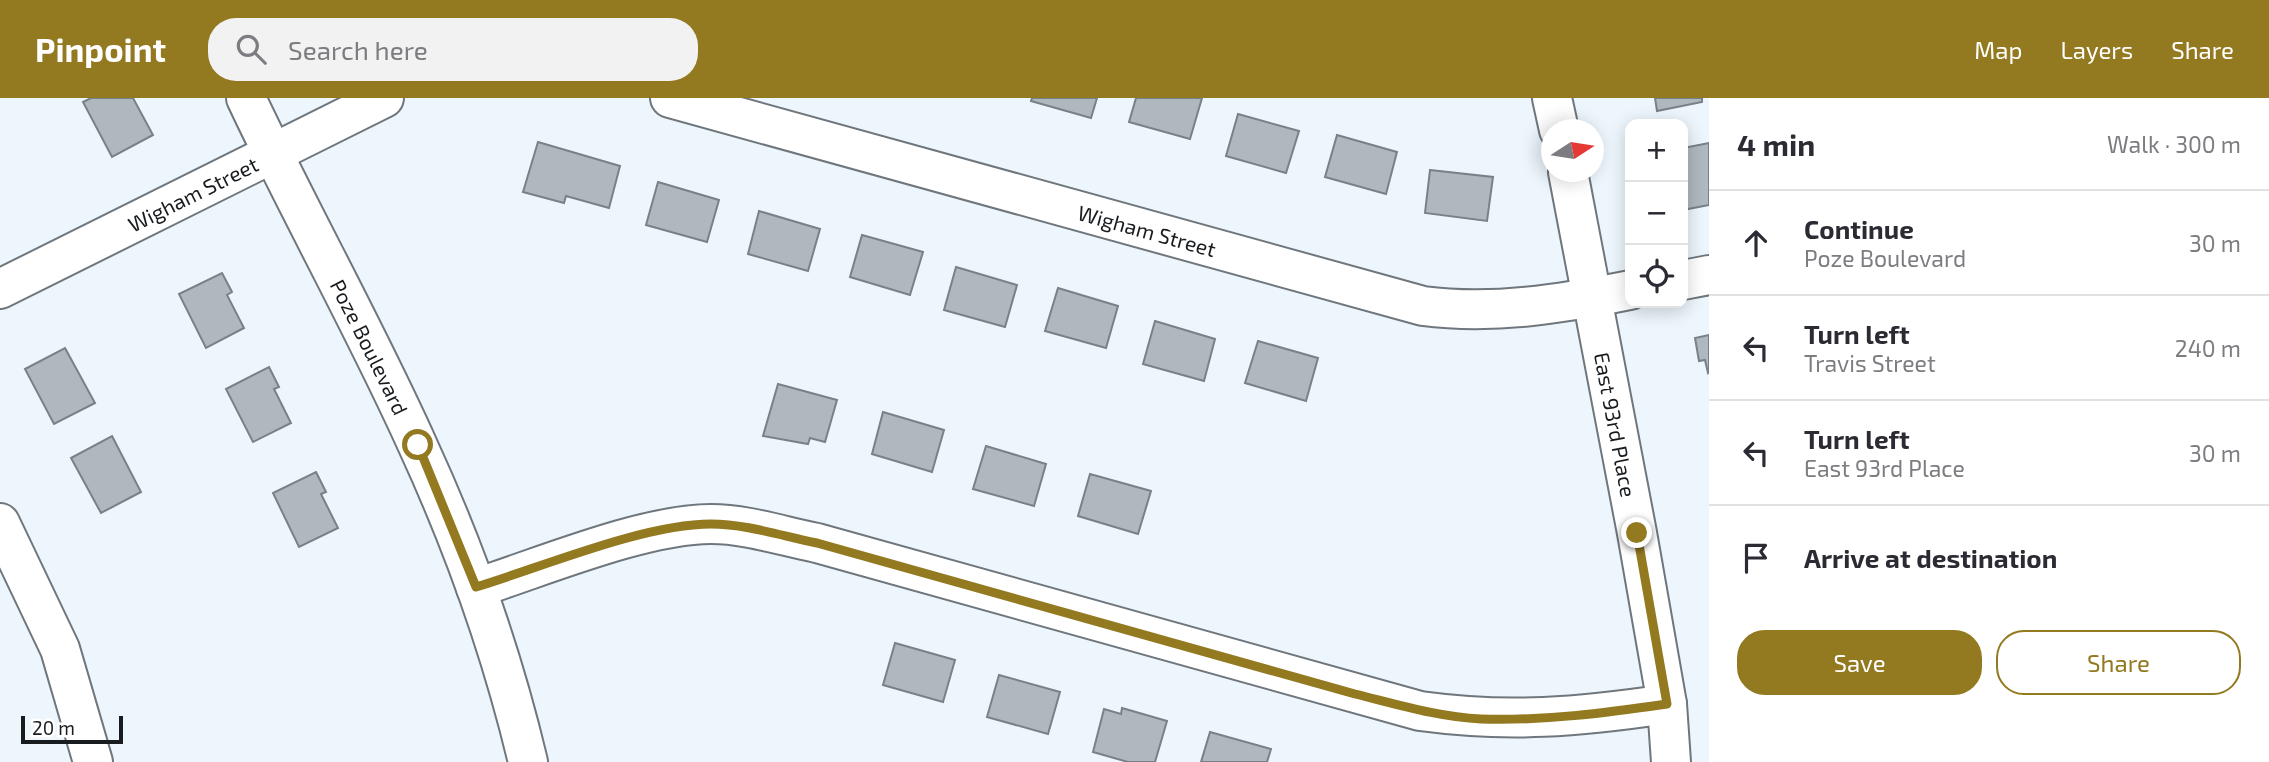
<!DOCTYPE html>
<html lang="en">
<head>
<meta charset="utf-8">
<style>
	body { margin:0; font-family:"Exo 2",sans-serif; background:#f2f2f3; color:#2b2b33 }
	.controls { position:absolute; right:21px; top:21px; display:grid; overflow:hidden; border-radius:14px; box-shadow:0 4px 18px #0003 }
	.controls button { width:63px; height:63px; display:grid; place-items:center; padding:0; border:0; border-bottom:2px solid #e1e1e2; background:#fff; color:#2b2b33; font:35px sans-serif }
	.compass { position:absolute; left:1541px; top:21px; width:63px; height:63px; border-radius:50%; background:#fff; box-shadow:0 4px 18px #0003; rotate:78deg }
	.scale { position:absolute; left:21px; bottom:18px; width:102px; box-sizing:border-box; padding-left:7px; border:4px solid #191c1f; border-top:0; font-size:19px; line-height:24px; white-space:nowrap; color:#191c1f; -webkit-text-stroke:5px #fff; paint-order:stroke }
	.stop { position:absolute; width:21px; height:21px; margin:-16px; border:5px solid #937920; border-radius:50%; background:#fff }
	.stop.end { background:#937920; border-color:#fff; box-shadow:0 2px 7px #0008 }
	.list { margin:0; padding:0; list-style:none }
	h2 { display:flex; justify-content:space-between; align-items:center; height:91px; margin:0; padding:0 28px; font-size:30px }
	h2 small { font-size:23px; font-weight:400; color:#7c7c81 }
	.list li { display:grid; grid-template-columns:46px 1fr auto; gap:21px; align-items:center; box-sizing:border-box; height:105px; padding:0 28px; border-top:2px solid #e1e1e2 }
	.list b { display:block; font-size:26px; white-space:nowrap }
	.list p { margin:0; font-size:23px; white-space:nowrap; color:#7c7c81 }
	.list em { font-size:23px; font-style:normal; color:#7c7c81 }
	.actions { display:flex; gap:14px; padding:21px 28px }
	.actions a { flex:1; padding:16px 0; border:2px solid #937920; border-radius:28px; text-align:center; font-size:24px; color:#937920 }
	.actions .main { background:#937920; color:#fff }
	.icon { flex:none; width:38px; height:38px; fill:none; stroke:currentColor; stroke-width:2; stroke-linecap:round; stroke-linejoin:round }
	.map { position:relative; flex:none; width:1709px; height:664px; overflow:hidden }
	header { display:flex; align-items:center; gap:42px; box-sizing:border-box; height:98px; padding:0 35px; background:#937920; color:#fff }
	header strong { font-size:33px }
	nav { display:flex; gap:38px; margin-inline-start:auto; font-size:24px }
	.search { width:490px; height:63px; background:#f2f2f3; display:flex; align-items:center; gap:18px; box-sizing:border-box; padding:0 24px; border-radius:28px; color:#7c7c81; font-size:26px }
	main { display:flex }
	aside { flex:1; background:#fff }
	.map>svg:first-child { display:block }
	.building { fill:#b0b8bf; stroke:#798188; stroke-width:2 }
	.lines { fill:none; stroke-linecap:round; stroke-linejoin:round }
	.minor-casing { stroke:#6f777d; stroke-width:42 }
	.minor { stroke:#fff; stroke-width:38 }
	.route { stroke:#937920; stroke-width:9 }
	.labels { text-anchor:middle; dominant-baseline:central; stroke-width:5; stroke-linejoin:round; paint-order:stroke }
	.street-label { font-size:21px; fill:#191c1f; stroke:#fff }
</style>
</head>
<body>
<header>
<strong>Pinpoint</strong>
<div class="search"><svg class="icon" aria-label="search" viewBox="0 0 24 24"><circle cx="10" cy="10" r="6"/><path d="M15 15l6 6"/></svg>Search here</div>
<nav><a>Map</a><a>Layers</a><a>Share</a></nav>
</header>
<main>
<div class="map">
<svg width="1709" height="664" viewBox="0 0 1709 664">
	<rect width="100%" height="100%" fill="#edf6fd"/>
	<g class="building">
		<path d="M91 0H133L153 37 112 59 83 4Z"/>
		<path d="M1032 0H1097L1091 20 1031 3Z"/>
		<path d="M1136 0H1202L1190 41 1129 24Z"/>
		<path d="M1655 0H1702V4L1657 13Z"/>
		<path d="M1238 16 1299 33 1286 75 1226 58Z"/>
		<path d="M1337 37 1397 54 1386 96 1325 79Z"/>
		<path d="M538 44 620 68 609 110 566 98 564 105 523 94Z"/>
		<path d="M1709 45V107L1683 112V50Z"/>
		<path d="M1430 72 1493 79 1487 123 1425 115Z"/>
		<path d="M658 84 719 102 707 144 646 127Z"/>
		<path d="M759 113 820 131 808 173 748 156Z"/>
		<path d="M862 137 923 154 910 197 850 179Z"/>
		<path d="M956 169 1017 187 1005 229 944 212Z"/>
		<path d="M222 175 232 194 227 197 244 230 206 250 179 196Z"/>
		<path d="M1058 190 1118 208 1106 250 1045 233Z"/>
		<path d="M1155 223 1215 241 1204 283 1143 266Z"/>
		<path d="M1709 237V274L1708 275 1705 262 1699 263 1695 240Z"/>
		<path d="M1258 243 1318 260 1306 303 1245 285Z"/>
		<path d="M65 250 95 305 54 326 25 271Z"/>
		<path d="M269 269 279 289 274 291 291 325 253 344 226 291Z"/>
		<path d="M778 286 837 302 825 344 810 340 808 346 763 338Z"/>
		<path d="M883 314 944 332 932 374 872 356Z"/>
		<path d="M112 338 141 394 101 415 71 360Z"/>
		<path d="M986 348 1046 366 1034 408 973 391Z"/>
		<path d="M316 374 326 394 321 396 338 430 299 449 273 395Z"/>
		<path d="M1090 376 1151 393 1138 436 1078 418Z"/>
		<path d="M895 545 955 562 943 604 883 587Z"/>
		<path d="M999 577 1060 594 1048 636 987 619Z"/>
		<path d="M1122 610 1167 623 1155 664H1128L1093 654 1104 611 1121 616Z"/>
		<path d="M1210 634 1271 651 1267 664H1201Z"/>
	</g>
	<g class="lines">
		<defs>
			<g id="minor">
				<path id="s1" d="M246 0C301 117 365 230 418 348 465 450 502 555 528 664"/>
				<path id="s2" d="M670 0 1423 208C1493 217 1561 206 1630 192"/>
				<path d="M1552 0 1559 32"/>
				<path id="s3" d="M1568 74 1637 435 1667 606 1671 664"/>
				<path d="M1683 182 1709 177"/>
				<path id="s4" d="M0 191 384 0"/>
				<path d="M0 425 60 551 93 664"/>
				<path d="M476 490C542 469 644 426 711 426 746 426 782 438 817 445L1420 613C1509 625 1579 619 1667 606"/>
			</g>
		</defs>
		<use href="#minor" class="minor-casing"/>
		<use href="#minor" class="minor"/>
	</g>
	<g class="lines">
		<path class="route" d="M418 347 476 489C542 469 644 426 711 426 746 426 782 438 817 445L1355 596C1396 606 1438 619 1481 621 1543 623 1605 615 1667 606L1637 435"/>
	</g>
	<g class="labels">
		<g class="street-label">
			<text stroke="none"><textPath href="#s4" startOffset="215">Wigham Street</textPath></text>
			<text stroke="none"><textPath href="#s2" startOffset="495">Wigham Street</textPath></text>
			<text stroke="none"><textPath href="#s1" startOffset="278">Poze Boulevard</textPath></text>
			<text stroke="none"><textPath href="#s3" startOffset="257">East 93rd Place</textPath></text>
		</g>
	</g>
</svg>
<div class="controls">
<button>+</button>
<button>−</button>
<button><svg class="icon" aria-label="locate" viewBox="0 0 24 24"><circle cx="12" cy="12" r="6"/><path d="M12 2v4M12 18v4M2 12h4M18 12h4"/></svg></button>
</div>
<svg class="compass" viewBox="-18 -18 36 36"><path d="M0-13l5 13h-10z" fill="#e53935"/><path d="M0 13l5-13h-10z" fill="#7c7c81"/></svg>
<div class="scale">20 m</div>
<div class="stop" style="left:418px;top:347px"></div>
<div class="stop end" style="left:1637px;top:435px"></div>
</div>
<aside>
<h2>4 min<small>Walk · 300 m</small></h2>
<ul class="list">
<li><svg class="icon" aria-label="ahead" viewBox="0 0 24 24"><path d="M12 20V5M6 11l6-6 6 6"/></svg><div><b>Continue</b><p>Poze Boulevard</p></div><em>30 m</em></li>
<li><svg class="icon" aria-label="left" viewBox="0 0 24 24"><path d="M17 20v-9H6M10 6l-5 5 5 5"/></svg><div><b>Turn left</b><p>Travis Street</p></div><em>240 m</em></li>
<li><svg class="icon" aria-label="left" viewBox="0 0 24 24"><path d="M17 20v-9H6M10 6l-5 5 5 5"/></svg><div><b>Turn left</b><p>East 93rd Place</p></div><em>30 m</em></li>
<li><svg class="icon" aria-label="arrive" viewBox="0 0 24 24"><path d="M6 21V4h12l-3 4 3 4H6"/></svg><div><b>Arrive at destination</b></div></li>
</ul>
<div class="actions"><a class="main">Save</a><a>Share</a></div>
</aside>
</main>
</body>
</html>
